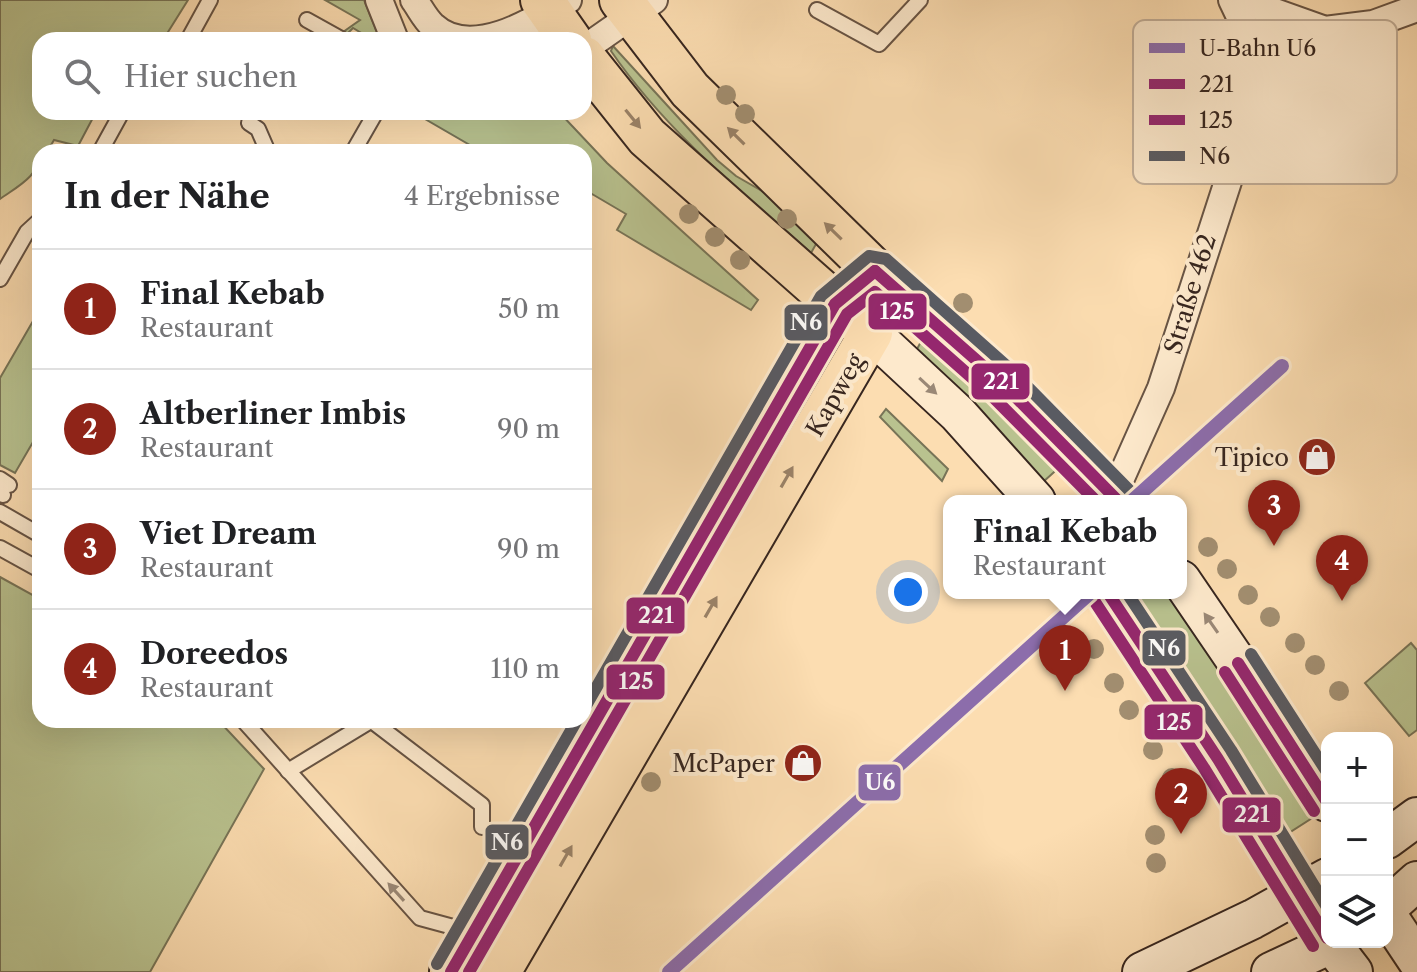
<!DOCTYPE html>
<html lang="de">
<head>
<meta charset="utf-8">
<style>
	body { margin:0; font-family:"Libre Caslon Text",serif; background:#f2f2f2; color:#202124 }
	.controls { position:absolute; right:24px; bottom:24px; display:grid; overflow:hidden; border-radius:16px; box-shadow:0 8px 32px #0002 }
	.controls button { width:72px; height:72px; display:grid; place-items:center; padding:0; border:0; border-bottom:2px solid #e0e0e0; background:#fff; color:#202124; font:40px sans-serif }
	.you { position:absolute; left:908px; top:592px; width:28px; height:28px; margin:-20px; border:6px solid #fff; border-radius:50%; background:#1a73e8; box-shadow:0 0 0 12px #1a73e833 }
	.badge { display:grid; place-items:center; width:52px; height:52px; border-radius:50%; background:#8f2418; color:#fff; font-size:26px; font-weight:700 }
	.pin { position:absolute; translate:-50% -66px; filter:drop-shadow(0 2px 4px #0008) }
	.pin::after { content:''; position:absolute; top:42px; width:28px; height:24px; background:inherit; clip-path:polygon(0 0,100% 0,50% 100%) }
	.popup { position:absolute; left:943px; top:495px; width:244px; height:104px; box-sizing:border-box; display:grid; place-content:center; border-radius:16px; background:#fff; filter:drop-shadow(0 2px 6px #0005); font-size:26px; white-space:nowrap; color:#757577 }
	.popup b { font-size:30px; color:#202124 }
	.popup::after { content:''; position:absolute; left:50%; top:100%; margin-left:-16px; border:16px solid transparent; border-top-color:#fff }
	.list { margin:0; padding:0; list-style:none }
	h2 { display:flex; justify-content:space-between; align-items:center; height:104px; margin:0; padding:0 32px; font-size:34px }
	h2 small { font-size:26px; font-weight:400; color:#757577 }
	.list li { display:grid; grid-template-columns:52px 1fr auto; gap:24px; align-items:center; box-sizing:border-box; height:120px; padding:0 32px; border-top:2px solid #e0e0e0 }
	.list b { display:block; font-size:30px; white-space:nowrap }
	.list p { margin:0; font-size:26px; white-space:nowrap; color:#757577 }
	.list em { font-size:26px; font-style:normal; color:#757577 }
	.icon { flex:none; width:44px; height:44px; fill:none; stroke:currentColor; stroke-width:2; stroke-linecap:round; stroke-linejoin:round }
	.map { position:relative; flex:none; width:1417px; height:972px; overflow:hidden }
	.search { position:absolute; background:#fff; box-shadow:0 8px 32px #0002; left:32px; top:32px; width:560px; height:88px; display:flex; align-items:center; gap:20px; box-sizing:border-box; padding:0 28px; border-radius:24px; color:#757577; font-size:30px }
	.panel { position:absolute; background:#fff; box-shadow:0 8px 32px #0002; left:32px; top:144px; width:560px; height:584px; border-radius:24px }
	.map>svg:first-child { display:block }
	.green { fill:#b9c28f; stroke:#787457; stroke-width:2 }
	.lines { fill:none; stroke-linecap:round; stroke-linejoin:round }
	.service-casing { stroke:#685444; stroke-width:18 }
	.minor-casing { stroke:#685444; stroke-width:30 }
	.secondary-casing { stroke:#37261f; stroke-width:42 }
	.primary-casing { stroke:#37261f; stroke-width:46 }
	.service { stroke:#fde9cc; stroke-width:14 }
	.minor { stroke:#fde9cc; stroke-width:26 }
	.secondary { stroke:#fde9cc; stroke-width:38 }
	.primary { stroke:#fcddb1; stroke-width:42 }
	.bus-1-casing { stroke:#fde9cc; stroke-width:18 }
	.bus-2-casing { stroke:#fde9cc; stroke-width:18 }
	.bus-3-casing { stroke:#fde9cc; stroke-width:18 }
	.bus-1 { stroke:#95276e; stroke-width:12 }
	.bus-2 { stroke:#95276e; stroke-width:12 }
	.bus-3 { stroke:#595b62; stroke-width:12 }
	.metro-1-casing { stroke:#fde9cc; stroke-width:20 }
	.metro-1 { stroke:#8c6dab; stroke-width:14 }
	.tree { fill:#a28e70 }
	.oneway { fill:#9a8268 }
	.oneway2 { fill:#9a8876 }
	.labels { text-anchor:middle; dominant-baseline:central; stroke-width:8; stroke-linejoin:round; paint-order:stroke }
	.street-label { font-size:24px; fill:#37261f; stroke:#fde9cc }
	.poi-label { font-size:24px; fill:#37261f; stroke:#fde9cc; text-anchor:end }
	.key { fill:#fde9cc; stroke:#c2ae98; stroke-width:2 }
	.key-label { font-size:22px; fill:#37261f }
	.line-badge { stroke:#fde9cc; stroke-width:3 }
	.badge-label { font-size:22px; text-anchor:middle; font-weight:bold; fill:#fff }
</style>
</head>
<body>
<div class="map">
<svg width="1417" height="972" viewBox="0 0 1417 972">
	<rect width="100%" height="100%" fill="#fcddb1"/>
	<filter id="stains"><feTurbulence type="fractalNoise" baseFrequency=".0025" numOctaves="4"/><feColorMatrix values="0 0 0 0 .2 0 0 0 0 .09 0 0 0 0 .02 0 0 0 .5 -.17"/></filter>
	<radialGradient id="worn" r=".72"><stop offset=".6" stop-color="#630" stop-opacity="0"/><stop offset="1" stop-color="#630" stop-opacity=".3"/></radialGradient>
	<g class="green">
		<path d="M0 0H188L163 40H40V112H96L78 146 54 140 47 152H40C40 176 18 186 0 199Z"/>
		<path d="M325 0H364L380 40H373L353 28 347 34 343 32 360 20Z"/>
		<path d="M613 46 717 160 736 176 774 198 820 237 811 253C739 190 665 130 611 51Z"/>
		<path d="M413 112H559L607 163 758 300 751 310 617 230 626 214 592 194 584 206V152H482Z"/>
		<path d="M40 309V430L15 473 0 465V378Z"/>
		<path d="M923 338 1011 425 1048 449 1063 464 1043 482 981 412 917 349Z"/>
		<path d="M886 409 948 469 942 481 880 417Z"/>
		<path d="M0 577 40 599V720H218L264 769 150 972H0Z"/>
		<path d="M1126 593H1171L1320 813 1284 836Z"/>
		<path d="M1411 643 1417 650V730L1409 736 1365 683Z"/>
	</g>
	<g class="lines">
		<defs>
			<g id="service">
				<path d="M817 10 879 44 920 0"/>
				<path d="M307 20 343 40"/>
				<path d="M188 40 210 0"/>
				<path d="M249 123 258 129 268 152"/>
				<path d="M100 152 122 112"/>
				<path d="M353 152 376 112"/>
				<path d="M0 279 27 232 40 220"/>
				<path d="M0 479 9 485"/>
				<path d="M0 493 3 495"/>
				<path d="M0 512 40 535"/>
				<path d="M0 548 40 570"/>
				<path d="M243 720 420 918 468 931"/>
				<path d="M372 721 482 805V827"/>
				<path d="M288 771 372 720"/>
			</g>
			<g id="minor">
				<path d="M379 0 395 40"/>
				<path d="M414 0C420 8 425 19 433 26 470 61 534 21 568 0"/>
				<path d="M1241 0 1325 30 1373 24 1417 8"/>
				<path d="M584 49 654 0"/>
				<path d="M1258 89 1288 54 1325 30"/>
				<path d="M1113 496 1161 388 1258 89 1253 44 1232 0"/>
			</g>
			<g id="secondary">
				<path d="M875 271 999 380 1118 501"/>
				<path d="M871 333 958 414 1036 501"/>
				<path d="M1181 580 1286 734 1327 802"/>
				<path d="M1108 593 1218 759 1327 938"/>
				<path d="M1387 839 1417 817"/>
				<path d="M1387 908 1417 881"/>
				<path d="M1387 915 1417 960"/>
				<path d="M1330 942 1353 972"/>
				<path d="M1142 972 1253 919 1327 878"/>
				<path d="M1271 972 1335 942"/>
			</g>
			<g id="primary">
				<path d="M542 0 570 40"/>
				<path d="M621 0 690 90 875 271"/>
				<path d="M584 58 647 137 854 320"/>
				<path d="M451 972 835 304 875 271"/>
				<path d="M499 972 871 333 875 271"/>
			</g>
		</defs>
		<use href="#service" class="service-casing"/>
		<use href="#minor" class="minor-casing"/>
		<use href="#secondary" class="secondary-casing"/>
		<use href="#primary" class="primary-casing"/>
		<use href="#service" class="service"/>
		<use href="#minor" class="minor"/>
		<use href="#secondary" class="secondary"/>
		<use href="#primary" class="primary"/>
		<defs>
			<g id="bus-1">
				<path d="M875 271 999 380 1118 501"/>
				<path d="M1108 593 1218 759 1327 938"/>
				<path d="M1238 663 1327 802"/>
				<path d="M451 972 835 304 875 271"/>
			</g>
			<g id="bus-2">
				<path d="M1095 602 1204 768 1313 946"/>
				<path d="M1225 672 1314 811"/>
				<path d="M469 972 847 314 875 292 988 392 1096 501"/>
			</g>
			<g id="bus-3">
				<path d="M1127 593 1231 750 1327 907"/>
				<path d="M1251 654 1327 772"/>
				<path d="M584 709 821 296 869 256 886 259 1010 369 1129 490"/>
				<path d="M437 964 577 720"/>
			</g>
		</defs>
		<use href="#bus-1" class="bus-1-casing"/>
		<use href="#bus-2" class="bus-2-casing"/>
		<use href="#bus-3" class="bus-3-casing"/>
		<use href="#bus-1" class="bus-1"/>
		<use href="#bus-2" class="bus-2"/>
		<use href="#bus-3" class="bus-3"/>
		<defs>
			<g id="metro-1">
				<path d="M1132 501 1282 366"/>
				<path d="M669 972 1090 593"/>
			</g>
		</defs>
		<use href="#metro-1" class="metro-1-casing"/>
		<use href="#metro-1" class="metro-1"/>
	</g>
	<g class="tree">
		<circle cx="726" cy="95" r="10"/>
		<circle cx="745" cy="114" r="10"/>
		<circle cx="689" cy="214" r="10"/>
		<circle cx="787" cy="219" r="10"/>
		<circle cx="715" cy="237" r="10"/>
		<circle cx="740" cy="260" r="10"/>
		<circle cx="963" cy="303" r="10"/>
		<circle cx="1208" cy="547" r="10"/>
		<circle cx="1227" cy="569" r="10"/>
		<circle cx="1248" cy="595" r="10"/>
		<circle cx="1270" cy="617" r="10"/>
		<circle cx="1295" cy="643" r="10"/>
		<circle cx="1094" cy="649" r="10"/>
		<circle cx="1315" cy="665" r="10"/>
		<circle cx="1114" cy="683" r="10"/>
		<circle cx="1339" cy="691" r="10"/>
		<circle cx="1129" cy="710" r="10"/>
		<circle cx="1153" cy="750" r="10"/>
		<circle cx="1172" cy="778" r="10"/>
		<circle cx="651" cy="782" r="10"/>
		<circle cx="1155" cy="835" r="10"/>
		<circle cx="1156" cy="863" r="10"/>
	</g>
	<defs><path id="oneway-solid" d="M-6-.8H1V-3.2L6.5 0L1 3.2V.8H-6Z" transform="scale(2)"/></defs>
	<g class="oneway">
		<use href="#oneway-solid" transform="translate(633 119) rotate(51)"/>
		<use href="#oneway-solid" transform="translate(736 136) rotate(-135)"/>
		<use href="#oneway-solid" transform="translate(833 231) rotate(-136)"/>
		<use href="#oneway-solid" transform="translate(787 477) rotate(-60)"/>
		<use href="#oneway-solid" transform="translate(711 607) rotate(-60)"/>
		<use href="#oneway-solid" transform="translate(566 856) rotate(-60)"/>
	</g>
	<g class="oneway2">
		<use href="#oneway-solid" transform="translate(928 386) rotate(43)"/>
		<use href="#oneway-solid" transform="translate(1211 623) rotate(-125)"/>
		<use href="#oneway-solid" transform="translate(396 892) rotate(-132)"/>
	</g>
	<defs>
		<symbol id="shop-disc" viewBox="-11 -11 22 22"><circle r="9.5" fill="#8f2418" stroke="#fde9cc"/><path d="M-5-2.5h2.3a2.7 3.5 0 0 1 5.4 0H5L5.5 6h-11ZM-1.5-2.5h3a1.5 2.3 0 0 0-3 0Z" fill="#fff"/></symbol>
	</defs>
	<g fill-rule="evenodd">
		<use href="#shop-disc" x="1295" y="435" width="44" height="44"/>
		<use href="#shop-disc" x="781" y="741" width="44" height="44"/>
	</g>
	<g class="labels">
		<g class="street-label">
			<text transform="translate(1190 294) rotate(-73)">Straße 462</text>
			<text transform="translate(835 395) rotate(-60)">Kapweg</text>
		</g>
		<g class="poi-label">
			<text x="1289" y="457">Tipico</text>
			<text x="775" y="763">McPaper</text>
		</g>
	</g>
	<rect x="1133" y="20" width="264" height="164" rx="12" class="key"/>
	<rect x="1149" y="43" width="36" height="10" fill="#8c6dab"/>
	<rect x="1149" y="79" width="36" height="10" fill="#95276e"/>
	<rect x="1149" y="115" width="36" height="10" fill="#95276e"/>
	<rect x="1149" y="151" width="36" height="10" fill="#595b62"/>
	<g class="key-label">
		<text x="1199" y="56">U-Bahn U6</text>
		<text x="1199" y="92">221</text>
		<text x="1199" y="128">125</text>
		<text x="1199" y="164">N6</text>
	</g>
	<g class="line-badge">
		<rect x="867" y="292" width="61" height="39" rx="8" fill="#95276e"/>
		<rect x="783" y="303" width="46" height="39" rx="8" fill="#595b62"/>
		<rect x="970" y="362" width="61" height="39" rx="8" fill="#95276e"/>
		<rect x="625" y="596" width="61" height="39" rx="8" fill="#95276e"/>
		<rect x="1141" y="629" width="46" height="38" rx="8" fill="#595b62"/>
		<rect x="605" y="663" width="61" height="38" rx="8" fill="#95276e"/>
		<rect x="1143" y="703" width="61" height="38" rx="8" fill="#95276e"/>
		<rect x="857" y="763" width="45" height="39" rx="8" fill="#8c6dab"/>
		<rect x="1221" y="796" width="61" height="38" rx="8" fill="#95276e"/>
		<rect x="484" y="823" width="46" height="38" rx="8" fill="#595b62"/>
	</g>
	<g class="badge-label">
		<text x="897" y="319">125</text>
		<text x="806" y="330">N6</text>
		<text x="1001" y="389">221</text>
		<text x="656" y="623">221</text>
		<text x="1164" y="656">N6</text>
		<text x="636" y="689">125</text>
		<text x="1174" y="730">125</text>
		<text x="880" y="790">U6</text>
		<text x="1252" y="822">221</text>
		<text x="507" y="850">N6</text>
	</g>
	<rect width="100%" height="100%" filter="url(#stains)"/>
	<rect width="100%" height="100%" fill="url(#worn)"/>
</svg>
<div class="controls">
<button>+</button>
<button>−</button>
<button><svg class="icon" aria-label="layers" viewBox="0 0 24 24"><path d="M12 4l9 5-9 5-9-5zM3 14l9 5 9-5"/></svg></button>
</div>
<div class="you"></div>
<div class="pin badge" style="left:1065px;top:691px">1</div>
<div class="popup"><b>Final Kebab</b>Restaurant</div>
<div class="pin badge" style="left:1181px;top:834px">2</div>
<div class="pin badge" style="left:1274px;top:546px">3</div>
<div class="pin badge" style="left:1342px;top:601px">4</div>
<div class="search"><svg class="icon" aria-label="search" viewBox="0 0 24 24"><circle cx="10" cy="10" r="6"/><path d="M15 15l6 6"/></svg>Hier suchen</div>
<section class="panel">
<h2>In der Nähe<small>4 Ergebnisse</small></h2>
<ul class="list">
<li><span class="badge">1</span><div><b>Final Kebab</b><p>Restaurant</p></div><em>50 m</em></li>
<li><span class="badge">2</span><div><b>Altberliner Imbis</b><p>Restaurant</p></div><em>90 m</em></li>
<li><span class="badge">3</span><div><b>Viet Dream</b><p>Restaurant</p></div><em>90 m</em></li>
<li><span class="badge">4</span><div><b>Doreedos</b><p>Restaurant</p></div><em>110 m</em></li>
</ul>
</section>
</div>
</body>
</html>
